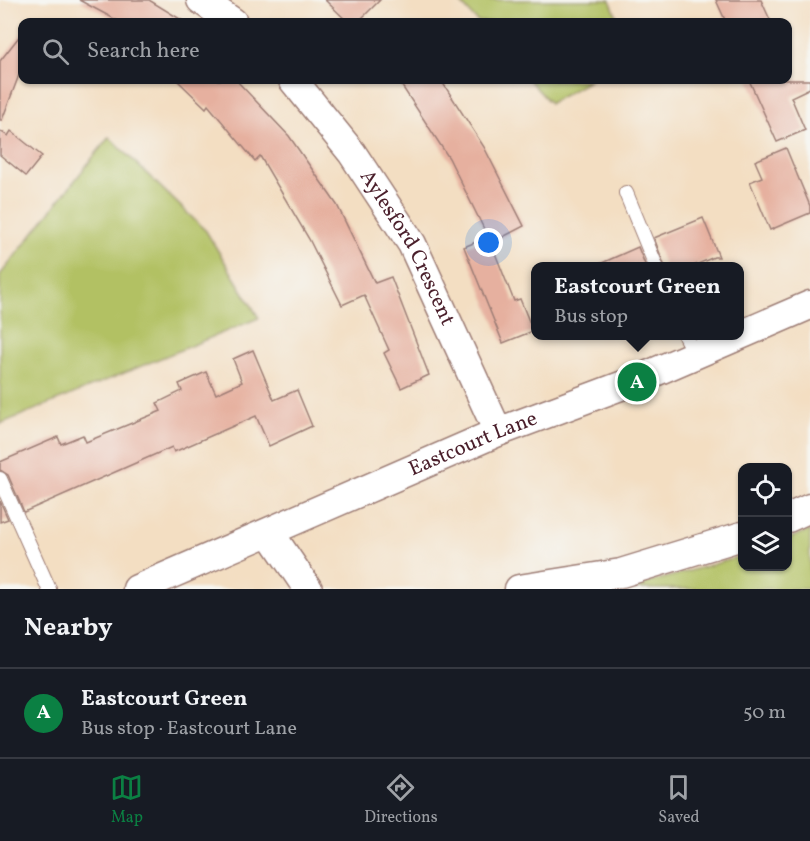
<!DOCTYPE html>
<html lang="en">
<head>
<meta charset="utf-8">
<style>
	body { margin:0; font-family:Vollkorn,serif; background:#20242c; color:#f1f3f6 }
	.controls { position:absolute; right:18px; bottom:18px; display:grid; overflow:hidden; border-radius:12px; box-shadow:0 2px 4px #0004 }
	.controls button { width:54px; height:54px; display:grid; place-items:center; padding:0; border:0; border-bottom:2px solid #363941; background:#171b24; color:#f1f3f6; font:30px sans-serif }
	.you { position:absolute; left:489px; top:243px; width:21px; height:21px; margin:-15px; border:4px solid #fff; border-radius:50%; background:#1a73e8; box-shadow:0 0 0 9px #1a73e833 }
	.badge { display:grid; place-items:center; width:39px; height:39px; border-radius:50%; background:#0b8043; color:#fff; font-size:20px; font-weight:700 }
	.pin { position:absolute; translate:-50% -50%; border:3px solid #fff; box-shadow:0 2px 6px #0006 }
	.popup { position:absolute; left:531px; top:262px; width:213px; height:78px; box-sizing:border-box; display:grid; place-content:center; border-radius:12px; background:#171b24; filter:drop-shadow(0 2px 4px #0005); font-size:20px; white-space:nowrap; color:#9ea1a6 }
	.popup b { font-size:22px; color:#f1f3f6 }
	.popup::after { content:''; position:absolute; left:50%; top:100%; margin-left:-12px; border:12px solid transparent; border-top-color:#171b24 }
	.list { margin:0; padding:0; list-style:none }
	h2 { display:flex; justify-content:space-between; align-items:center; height:78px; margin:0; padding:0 24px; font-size:26px }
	h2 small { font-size:20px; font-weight:400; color:#9ea1a6 }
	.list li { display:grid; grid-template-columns:39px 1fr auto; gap:18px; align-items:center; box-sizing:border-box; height:90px; padding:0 24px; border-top:2px solid #363941 }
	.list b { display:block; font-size:22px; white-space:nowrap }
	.list p { margin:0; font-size:20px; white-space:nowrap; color:#9ea1a6 }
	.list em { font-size:20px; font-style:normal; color:#9ea1a6 }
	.icon { flex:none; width:33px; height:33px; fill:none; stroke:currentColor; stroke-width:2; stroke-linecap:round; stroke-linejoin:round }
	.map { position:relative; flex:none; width:810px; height:589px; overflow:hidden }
	.search { position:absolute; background:#171b24; box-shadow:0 2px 4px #0004; left:18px; right:18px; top:18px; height:66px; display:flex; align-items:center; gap:15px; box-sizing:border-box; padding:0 21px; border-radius:12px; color:#9ea1a6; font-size:22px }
	.sheet { height:168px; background:#171b24 }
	nav { display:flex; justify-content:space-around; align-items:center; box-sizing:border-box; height:84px; border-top:2px solid #363941; background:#171b24; font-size:16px; color:#9ea1a6 }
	nav a { display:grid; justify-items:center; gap:3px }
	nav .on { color:#0b8043 }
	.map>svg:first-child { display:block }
	.green { fill:#b2c163; stroke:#7e7047; stroke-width:1.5 }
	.building { fill:#e6b09f }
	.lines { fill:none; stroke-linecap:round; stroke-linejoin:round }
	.lane-casing { stroke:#9e7e76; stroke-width:16 }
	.street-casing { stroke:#9e7e76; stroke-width:31 }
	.lane { stroke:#fff; stroke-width:14 }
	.street { stroke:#fff; stroke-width:28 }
	.labels { text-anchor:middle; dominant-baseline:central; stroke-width:4.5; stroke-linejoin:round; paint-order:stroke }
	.street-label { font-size:21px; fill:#4a1f2b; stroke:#f6f6f2 }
</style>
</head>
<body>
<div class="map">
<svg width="810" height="589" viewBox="0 0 810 589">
	<rect width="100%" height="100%" fill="#f6f6f2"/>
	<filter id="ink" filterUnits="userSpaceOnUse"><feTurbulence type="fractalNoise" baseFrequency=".0167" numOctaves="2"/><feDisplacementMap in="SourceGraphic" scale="12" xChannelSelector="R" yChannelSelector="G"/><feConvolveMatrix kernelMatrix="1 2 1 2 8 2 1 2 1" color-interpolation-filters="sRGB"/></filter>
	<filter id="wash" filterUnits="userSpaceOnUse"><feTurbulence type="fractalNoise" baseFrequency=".008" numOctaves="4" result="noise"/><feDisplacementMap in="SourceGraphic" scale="24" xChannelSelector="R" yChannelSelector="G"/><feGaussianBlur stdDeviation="1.35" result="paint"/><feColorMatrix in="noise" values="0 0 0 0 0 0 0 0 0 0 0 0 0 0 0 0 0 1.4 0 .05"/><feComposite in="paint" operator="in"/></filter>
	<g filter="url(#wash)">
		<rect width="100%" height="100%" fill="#f3dec2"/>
		<g class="green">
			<path d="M458 0H610L619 22H478Z"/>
			<path d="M529 80H591L550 103Z"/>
			<path d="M109 137 206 231 259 318 0 424V275Z"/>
			<path d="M810 530V589H626L742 556V566H788V539Z"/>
		</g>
		<g id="blocks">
			<g class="building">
				<path d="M79 0H149L185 22H120Z"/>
				<path d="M325 0H380L358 22H348Z"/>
				<path d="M716 0H761L771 22H726Z"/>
				<path d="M22 33V67L2 120H0V61Z"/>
				<path d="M177 80H236L289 136 337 205 375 283 391 277 429 375 401 388 384 353 389 350 364 295 342 305 309 239 260 156 255 161 208 105 206 108Z"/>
				<path d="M398 80H441L484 147 524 226 491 243 514 301 520 299 533 331 503 343 464 247 488 237 449 158Z"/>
				<path d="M749 80H810V88L791 97 805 130 777 142Z"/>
				<path d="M0 131 8 136 11 131 42 156 26 176 0 155Z"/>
				<path d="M786 148 810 206V213L770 230 750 182 762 177 755 161Z"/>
				<path d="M703 218 719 257H714L691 267H665L654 238Z"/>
				<path d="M638 247 646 267H593Z"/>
				<path d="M253 350 274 400 297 390 312 426 269 446 256 416 174 452 172 447 24 512 8 475 0 470V462L58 437 61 444 83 435 86 442 161 411 157 403 182 391 179 384 206 372 216 394 242 382 233 359Z"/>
				<path d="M0 501 8 519 0 522Z"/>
			</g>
		</g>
	</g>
	<g filter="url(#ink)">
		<use href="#blocks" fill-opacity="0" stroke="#9e7e76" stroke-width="1.5"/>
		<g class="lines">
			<defs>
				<g id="lane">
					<path d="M626 193 656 266"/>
					<path d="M685 336 695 355"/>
					<path d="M0 479 49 589"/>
				</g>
				<g id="street">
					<path d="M201 0 233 22"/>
					<path id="s1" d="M293 80 352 153 412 244 498 432"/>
					<path d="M788 518 810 508"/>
					<path d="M270 533 308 589"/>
					<path id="s2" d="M137 589 498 432 634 381 810 305"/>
					<path d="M519 589 621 573 742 536"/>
				</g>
			</defs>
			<use href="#lane" class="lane-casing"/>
			<use href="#street" class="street-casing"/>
			<use href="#lane" class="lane"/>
			<use href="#street" class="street"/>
		</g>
	</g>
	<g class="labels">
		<g class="street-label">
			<text stroke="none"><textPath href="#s1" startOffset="204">Aylesford Crescent</textPath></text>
			<text stroke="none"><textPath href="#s2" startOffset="366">Eastcourt Lane</textPath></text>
		</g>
	</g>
</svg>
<div class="controls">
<button><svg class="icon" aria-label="locate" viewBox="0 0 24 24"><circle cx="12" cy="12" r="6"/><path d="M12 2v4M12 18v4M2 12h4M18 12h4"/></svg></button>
<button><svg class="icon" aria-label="layers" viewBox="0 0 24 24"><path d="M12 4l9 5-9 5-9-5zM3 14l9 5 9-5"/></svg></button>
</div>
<div class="you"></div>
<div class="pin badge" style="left:637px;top:382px">A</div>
<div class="popup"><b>Eastcourt Green</b>Bus stop</div>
<div class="search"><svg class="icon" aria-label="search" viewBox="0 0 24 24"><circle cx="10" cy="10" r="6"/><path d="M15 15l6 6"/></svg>Search here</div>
</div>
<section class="sheet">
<h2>Nearby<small></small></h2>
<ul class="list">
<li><span class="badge">A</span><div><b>Eastcourt Green</b><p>Bus stop · Eastcourt Lane</p></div><em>50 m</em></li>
</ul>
</section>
<nav>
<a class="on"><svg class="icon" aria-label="map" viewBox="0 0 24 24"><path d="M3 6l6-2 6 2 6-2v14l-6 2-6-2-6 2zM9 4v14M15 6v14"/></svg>Map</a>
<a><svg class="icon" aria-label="directions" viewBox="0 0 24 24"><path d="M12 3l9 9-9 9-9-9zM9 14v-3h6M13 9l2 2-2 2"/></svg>Directions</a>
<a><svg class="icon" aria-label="saved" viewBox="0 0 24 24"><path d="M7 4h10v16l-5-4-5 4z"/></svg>Saved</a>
</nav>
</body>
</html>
